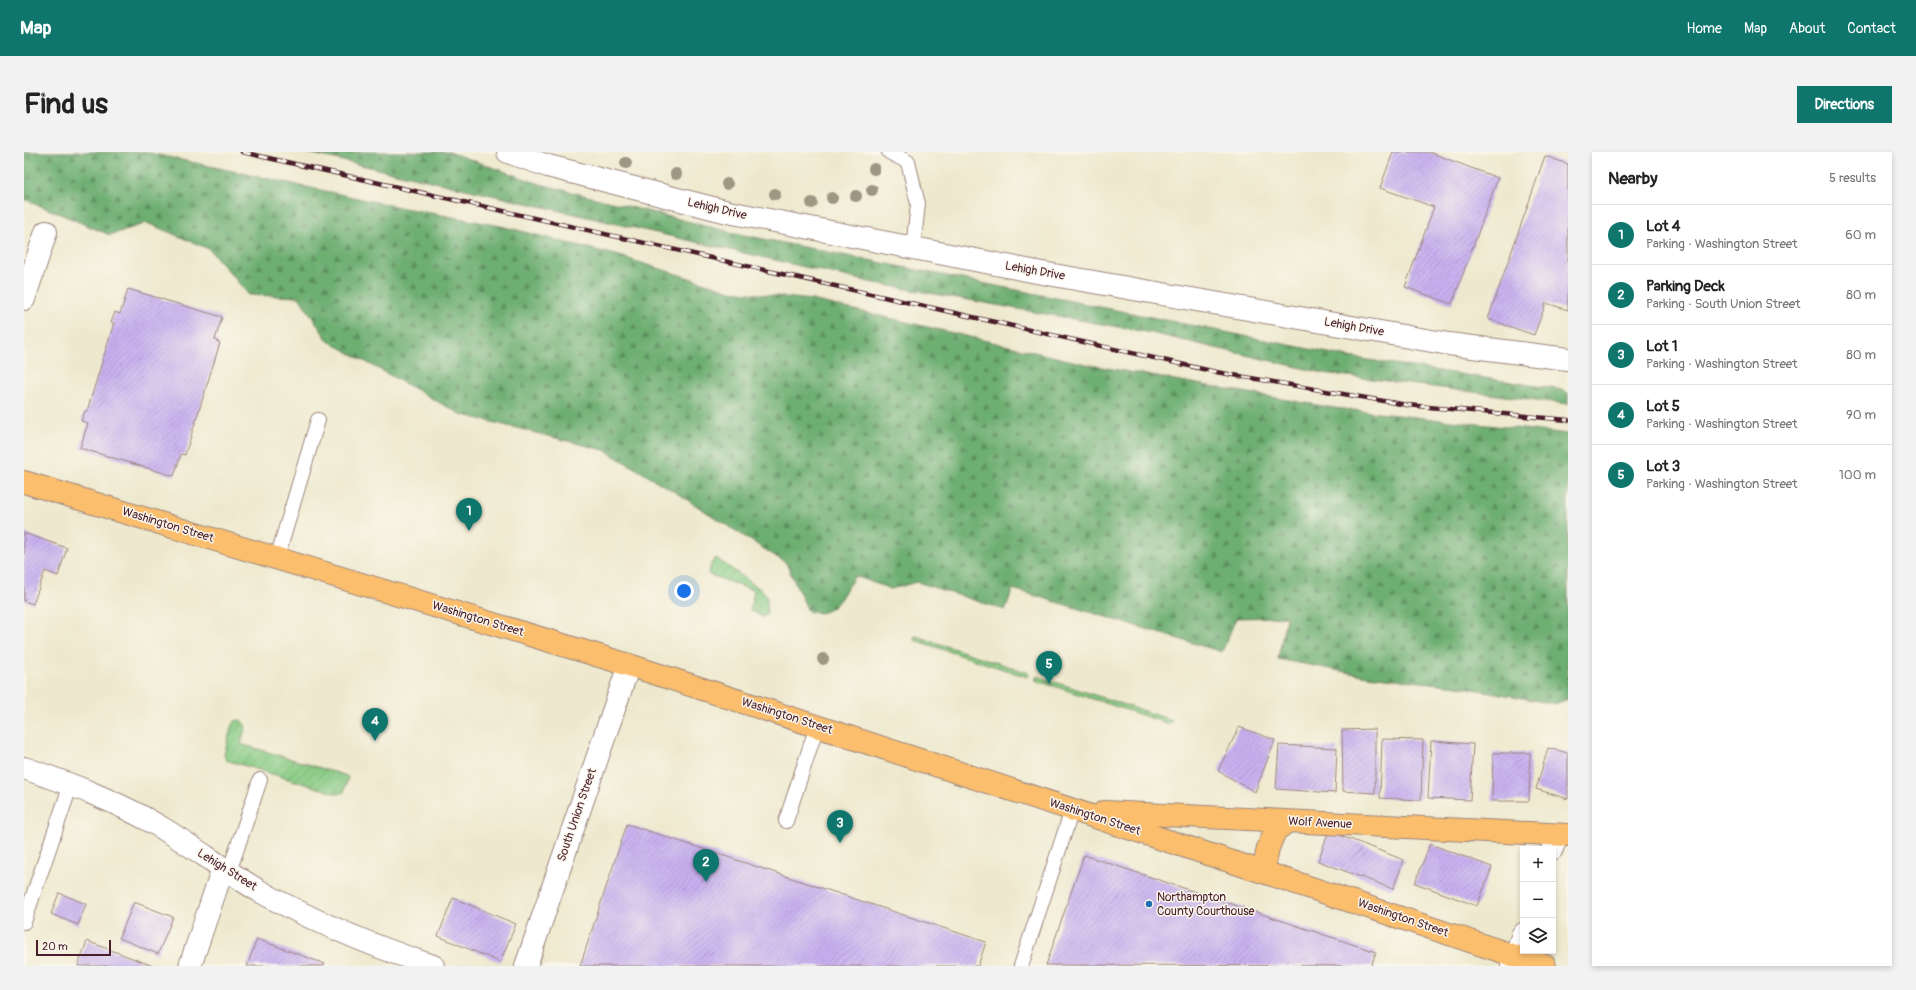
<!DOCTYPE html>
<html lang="en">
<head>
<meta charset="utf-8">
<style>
	body { margin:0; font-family:Pangolin,sans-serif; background:#f2f2f2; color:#222 }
	.controls { position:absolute; right:12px; bottom:12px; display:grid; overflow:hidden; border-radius:0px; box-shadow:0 2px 6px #0003 }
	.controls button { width:36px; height:36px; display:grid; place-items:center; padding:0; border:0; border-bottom:1px solid #e0e0e0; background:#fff; color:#222; font:20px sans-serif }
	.scale { position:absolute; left:12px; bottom:10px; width:75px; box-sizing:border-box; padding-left:4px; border:2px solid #4a1f2b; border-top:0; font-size:11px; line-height:14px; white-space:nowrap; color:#4a1f2b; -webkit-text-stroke:3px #fbf7ec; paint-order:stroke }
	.you { position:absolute; left:660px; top:439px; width:14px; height:14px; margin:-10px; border:3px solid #fff; border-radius:50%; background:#1a73e8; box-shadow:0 0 0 6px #1a73e833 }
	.badge { display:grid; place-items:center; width:26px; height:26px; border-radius:50%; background:#0f766e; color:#fff; font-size:13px; font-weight:700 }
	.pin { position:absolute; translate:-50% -33px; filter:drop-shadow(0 1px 2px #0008) }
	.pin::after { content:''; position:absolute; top:21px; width:14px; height:12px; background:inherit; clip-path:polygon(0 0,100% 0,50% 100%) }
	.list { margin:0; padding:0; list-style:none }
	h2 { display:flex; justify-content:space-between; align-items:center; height:52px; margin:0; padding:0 16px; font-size:17px }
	h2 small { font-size:13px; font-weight:400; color:#767676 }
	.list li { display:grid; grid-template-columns:26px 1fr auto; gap:12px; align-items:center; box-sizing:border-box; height:60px; padding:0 16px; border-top:1px solid #e0e0e0 }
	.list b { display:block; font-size:15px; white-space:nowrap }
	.list p { margin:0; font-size:13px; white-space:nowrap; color:#767676 }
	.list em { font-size:13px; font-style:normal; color:#767676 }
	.icon { flex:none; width:22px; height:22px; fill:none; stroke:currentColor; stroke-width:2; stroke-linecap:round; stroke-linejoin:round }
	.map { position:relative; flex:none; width:1544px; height:814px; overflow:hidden; border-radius:0px }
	header { display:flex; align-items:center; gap:24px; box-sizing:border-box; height:56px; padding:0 20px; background:#0f766e; color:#fff }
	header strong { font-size:19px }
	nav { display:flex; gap:22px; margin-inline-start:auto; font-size:14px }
	.intro { display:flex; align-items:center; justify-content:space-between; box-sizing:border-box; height:96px; padding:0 24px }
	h1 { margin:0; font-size:28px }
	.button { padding:10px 18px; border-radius:0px; background:#0f766e; color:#fff; font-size:14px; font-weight:700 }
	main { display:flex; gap:24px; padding:0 24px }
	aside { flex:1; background:#fff; border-radius:0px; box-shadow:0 2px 6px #0003 }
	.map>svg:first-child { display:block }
	.forest { fill:url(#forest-firs); stroke:#5c664e }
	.garden { fill:url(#garden-furrows); stroke:#687457 }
	.building { fill:url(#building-hatch) }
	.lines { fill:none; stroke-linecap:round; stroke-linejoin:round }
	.service-casing { stroke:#9c847c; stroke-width:16 }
	.minor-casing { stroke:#9c847c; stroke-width:24 }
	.tertiary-casing { stroke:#9c847c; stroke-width:24 }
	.primary-casing { stroke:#9c847c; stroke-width:24 }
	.service { stroke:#fff; stroke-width:14 }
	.minor { stroke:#fff; stroke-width:22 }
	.tertiary { stroke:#fff; stroke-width:22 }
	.primary { stroke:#fabe6d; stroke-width:22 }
	.rail-casing { stroke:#4a1f2b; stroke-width:4.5 }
	.rail { stroke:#fbf7ec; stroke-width:3; stroke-dasharray:9; stroke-linecap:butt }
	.tree { fill:#9e9683 }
	.poi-dot { fill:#1f6fb2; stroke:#fbf7ec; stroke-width:1.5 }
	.labels { text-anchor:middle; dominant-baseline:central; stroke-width:3; stroke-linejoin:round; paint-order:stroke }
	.street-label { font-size:12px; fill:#4a1f2b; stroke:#fbf7ec }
	.poi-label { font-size:12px; fill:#4a1f2b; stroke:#fbf7ec; text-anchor:start }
</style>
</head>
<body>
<header>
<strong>Map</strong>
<nav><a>Home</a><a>Map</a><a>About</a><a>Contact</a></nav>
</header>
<div class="intro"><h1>Find us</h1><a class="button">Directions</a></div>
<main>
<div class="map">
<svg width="1544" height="814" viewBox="0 0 1544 814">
	<defs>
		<pattern id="forest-firs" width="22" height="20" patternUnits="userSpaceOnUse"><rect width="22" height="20" fill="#6dae71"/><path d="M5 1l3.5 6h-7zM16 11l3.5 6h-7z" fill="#5c8d5d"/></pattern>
		<pattern id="garden-furrows" width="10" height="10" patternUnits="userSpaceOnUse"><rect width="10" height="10" fill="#87ca83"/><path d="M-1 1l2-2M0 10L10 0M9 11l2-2" fill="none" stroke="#76ad71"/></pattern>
		<pattern id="building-hatch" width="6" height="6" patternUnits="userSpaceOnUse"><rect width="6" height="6" fill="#c8b1f0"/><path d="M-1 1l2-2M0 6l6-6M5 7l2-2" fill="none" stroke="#a48fc3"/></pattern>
	</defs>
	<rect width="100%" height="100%" fill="#fbf7ec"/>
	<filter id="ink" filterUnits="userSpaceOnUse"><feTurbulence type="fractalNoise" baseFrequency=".025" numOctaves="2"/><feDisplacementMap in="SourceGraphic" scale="8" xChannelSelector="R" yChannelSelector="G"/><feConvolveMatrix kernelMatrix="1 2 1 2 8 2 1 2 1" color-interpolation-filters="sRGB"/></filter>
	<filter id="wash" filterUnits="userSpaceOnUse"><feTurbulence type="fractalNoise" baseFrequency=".012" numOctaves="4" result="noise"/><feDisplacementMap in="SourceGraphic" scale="16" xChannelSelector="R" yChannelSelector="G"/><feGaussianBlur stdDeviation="0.9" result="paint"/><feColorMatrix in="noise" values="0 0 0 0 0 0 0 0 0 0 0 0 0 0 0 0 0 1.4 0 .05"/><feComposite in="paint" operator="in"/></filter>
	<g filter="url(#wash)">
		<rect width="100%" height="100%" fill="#eee9ce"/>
		<g class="forest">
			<path d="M0 0H121L380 56 477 74 592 103 707 139 788 148 1066 213 1310 256 1544 282V547L1531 552 1434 534 1343 524 1254 507 1262 465 1212 466 1198 500 989 437 981 458 893 430 867 437 831 424C818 442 810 468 784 459L762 411 651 340 580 298 436 262 304 189 275 145 225 143 185 97 123 71 86 83 0 47Z"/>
			<path d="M280 0H425L516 32 710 81 1325 205 1539 238 1544 241V252L1299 221 1127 181 850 131Z"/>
		</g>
		<g class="garden">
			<path d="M692 406 739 439 743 445V462L739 465 726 458 730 439 684 422 688 410Z"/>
			<path d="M892 484 1005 521 1003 525 890 488V485Z"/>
			<path d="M1013 524 1147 568 1148 569 1145 572 1011 528Z"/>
			<path d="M217 568 222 574 217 592 320 623 324 625 320 640 314 642 202 608 200 603 208 572 211 569Z"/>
		</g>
		<g id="blocks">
			<g class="building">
				<path d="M1369 0H1405L1474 26 1428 152 1381 135 1410 55 1356 36Z"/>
				<path d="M1521 4 1544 12V158L1522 151 1510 183 1464 167Z"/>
				<path d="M104 137 198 165 191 188 196 191 161 303 157 302 150 324 56 296 64 271 57 269 61 259H63L90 171H87L91 160 96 162Z"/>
				<path d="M0 381 43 396 34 424 21 419 9 452 0 449Z"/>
				<path d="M1215 575 1251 588 1231 640 1194 619Z"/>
				<path d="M1351 577V641L1319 639 1318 578Z"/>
				<path d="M1358 587 1399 588 1397 648 1356 646Z"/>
				<path d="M1407 589 1449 592 1446 648 1404 646Z"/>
				<path d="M1255 593 1313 596 1311 641 1252 637Z"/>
				<path d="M1524 596 1544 601V647L1512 637Z"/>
				<path d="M1469 601H1506L1505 649H1468Z"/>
				<path d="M603 672 962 790 954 814H556Z"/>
				<path d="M1305 679 1380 708 1369 737 1294 709Z"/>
				<path d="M1406 692 1468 715 1453 754 1391 731Z"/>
				<path d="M1060 703 1352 800 1347 814 1022 813Z"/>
				<path d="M35 741 62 752 54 773 27 762Z"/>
				<path d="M429 746 492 772 476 810 414 784Z"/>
				<path d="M110 750 149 765 134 802 95 786Z"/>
				<path d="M233 787 301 812 300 814H223Z"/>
				<path d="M63 789 129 814H54Z"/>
			</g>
		</g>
	</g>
	<g filter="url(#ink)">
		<use href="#blocks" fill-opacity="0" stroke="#9c847c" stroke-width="1"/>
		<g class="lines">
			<defs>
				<g id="service">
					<path d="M865 0 884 10 894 52 889 96"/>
					<path d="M253 406 294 268"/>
					<path d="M762 669 793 574"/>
					<path d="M205 720 236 628"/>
					<path d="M0 770 47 632"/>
					<path d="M997 814 1048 658"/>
				</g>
				<g id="minor">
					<path d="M0 147 22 80"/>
					<path d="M0 616C46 632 90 648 133 673 169 694 201 719 237 740 291 770 351 795 409 814"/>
					<path d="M1528 697 1533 683"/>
					<path d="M166 814 199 716"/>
					<path d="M502 814 605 513"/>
					<path d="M1488 814 1499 782"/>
				</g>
				<path id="tertiary" d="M484 0 524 14 704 60 1018 121 1425 192 1544 207"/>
				<g id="primary">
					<path d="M0 330 605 513 1239 720 1521 814"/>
					<path d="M1080 660 1544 683"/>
					<path d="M1239 720 1244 696 1251 679 1263 670"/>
				</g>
			</defs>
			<use href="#service" class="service-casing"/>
			<use href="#minor" class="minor-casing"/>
			<use href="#tertiary" class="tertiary-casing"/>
			<use href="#primary" class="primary-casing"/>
			<use href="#service" class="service"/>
			<use href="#minor" class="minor"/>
			<use href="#tertiary" class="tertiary"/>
			<use href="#primary" class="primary"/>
			<defs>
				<path id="rail" d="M218 0 1192 220 1383 253 1544 268"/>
			</defs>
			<use href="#rail" class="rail-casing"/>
			<use href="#rail" class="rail"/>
		</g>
		<g class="tree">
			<circle cx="602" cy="11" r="6"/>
			<circle cx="850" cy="17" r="6"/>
			<circle cx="652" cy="22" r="6"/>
			<circle cx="703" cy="32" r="6"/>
			<circle cx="848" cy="38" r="6"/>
			<circle cx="751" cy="42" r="6"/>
			<circle cx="832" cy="44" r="6"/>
			<circle cx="808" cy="46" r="6"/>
			<circle cx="788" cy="51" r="6"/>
			<circle cx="799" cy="507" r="6"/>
		</g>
	</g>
	<circle class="poi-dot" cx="1125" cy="752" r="4"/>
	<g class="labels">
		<g class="street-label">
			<text transform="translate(693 57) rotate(13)">Lehigh Drive</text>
			<text transform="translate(1011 119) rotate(10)">Lehigh Drive</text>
			<text transform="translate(1330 175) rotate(10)">Lehigh Drive</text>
			<text transform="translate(144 373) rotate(17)">Washington Street</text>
			<text transform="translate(454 467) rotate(17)">Washington Street</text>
			<text transform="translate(763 564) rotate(18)">Washington Street</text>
			<text transform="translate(553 663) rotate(-71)">South Union Street</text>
			<text transform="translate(1071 665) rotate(18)">Washington Street</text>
			<text transform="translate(1296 671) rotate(3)">Wolf Avenue</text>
			<text transform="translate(203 718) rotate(32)">Lehigh Street</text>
			<text transform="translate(1379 766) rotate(19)">Washington Street</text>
		</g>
		<g class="poi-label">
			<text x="1133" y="745">Northampton<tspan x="1133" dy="14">County Courthouse</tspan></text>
		</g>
	</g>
</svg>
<div class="controls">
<button>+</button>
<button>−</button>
<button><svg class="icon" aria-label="layers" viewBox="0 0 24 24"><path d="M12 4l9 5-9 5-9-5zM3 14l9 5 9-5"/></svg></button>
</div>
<div class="scale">20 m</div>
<div class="you"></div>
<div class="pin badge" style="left:445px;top:379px">1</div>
<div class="pin badge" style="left:682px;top:730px">2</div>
<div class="pin badge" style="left:816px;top:691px">3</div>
<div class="pin badge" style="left:351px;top:589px">4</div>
<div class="pin badge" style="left:1025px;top:532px">5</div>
</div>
<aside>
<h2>Nearby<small>5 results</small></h2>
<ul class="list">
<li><span class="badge">1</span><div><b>Lot 4</b><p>Parking · Washington Street</p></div><em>60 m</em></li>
<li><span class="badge">2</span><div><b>Parking Deck</b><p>Parking · South Union Street</p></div><em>80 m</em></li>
<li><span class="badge">3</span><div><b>Lot 1</b><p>Parking · Washington Street</p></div><em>80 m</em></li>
<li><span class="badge">4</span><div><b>Lot 5</b><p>Parking · Washington Street</p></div><em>90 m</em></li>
<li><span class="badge">5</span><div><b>Lot 3</b><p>Parking · Washington Street</p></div><em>100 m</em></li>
</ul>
</aside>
</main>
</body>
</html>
